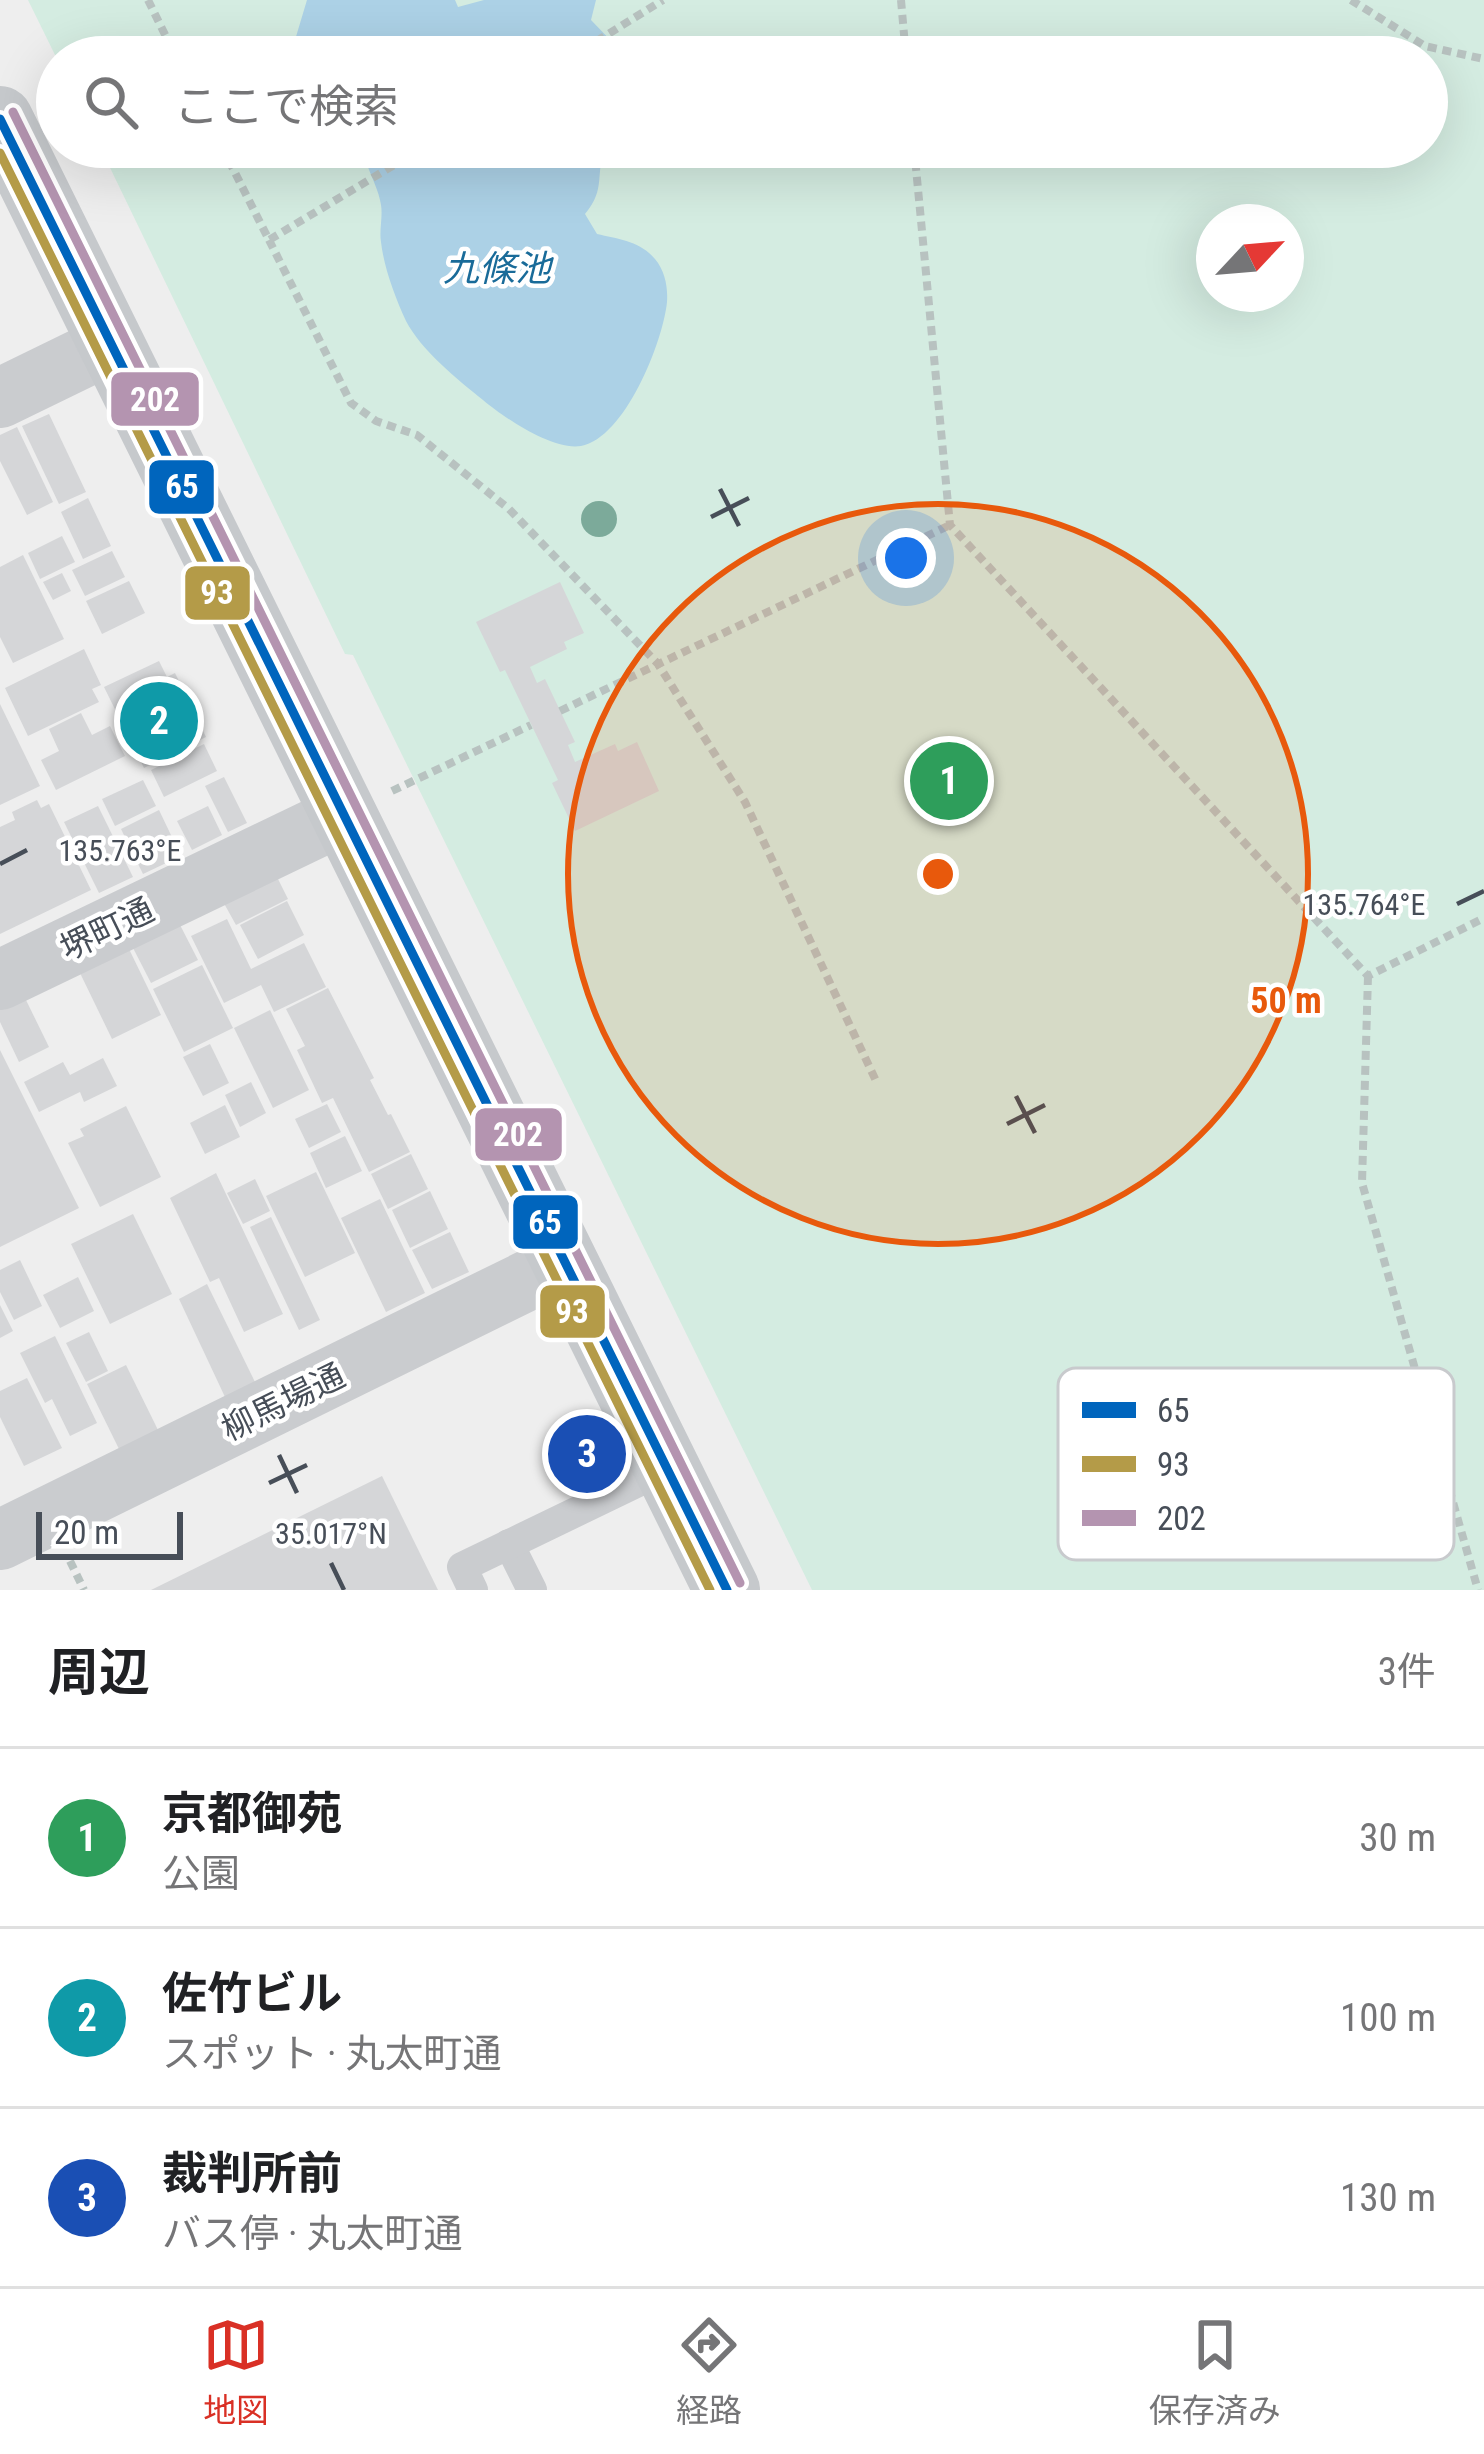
<!DOCTYPE html>
<html lang="ja">
<head>
<meta charset="utf-8">
<style>
	body { margin:0; font-family:"Roboto Condensed","Noto Sans JP",sans-serif; background:#f6f6f6; color:#202124 }
	.compass { position:absolute; left:1196px; top:204px; width:108px; height:108px; border-radius:50%; background:#fff; box-shadow:0 12px 48px #0002; rotate:64deg }
	.scale { position:absolute; left:36px; bottom:30px; width:147px; box-sizing:border-box; padding-left:12px; border:6px solid #474e58; border-top:0; font-size:33px; line-height:42px; white-space:nowrap; color:#474e58; -webkit-text-stroke:9px #fff; paint-order:stroke }
	.you { position:absolute; left:906px; top:558px; width:42px; height:42px; margin:-30px; border:9px solid #fff; border-radius:50%; background:#1a73e8; box-shadow:0 0 0 18px #1a73e833 }
	.badge { display:grid; place-items:center; width:78px; height:78px; border-radius:50%; background:#d93025; color:#fff; font-size:39px; font-weight:700 }
	.pin { position:absolute; translate:-50% -50%; border:6px solid #fff; box-shadow:0 3px 12px #0006 }
	.list { margin:0; padding:0; list-style:none }
	h2 { display:flex; justify-content:space-between; align-items:center; height:156px; margin:0; padding:0 48px; font-size:51px }
	h2 small { font-size:39px; font-weight:400; color:#757577 }
	.list li { display:grid; grid-template-columns:78px 1fr auto; gap:36px; align-items:center; box-sizing:border-box; height:180px; padding:0 48px; border-top:3px solid #e0e0e0 }
	.list b { display:block; font-size:45px; white-space:nowrap }
	.list p { margin:0; font-size:39px; white-space:nowrap; color:#757577 }
	.list em { font-size:39px; font-style:normal; color:#757577 }
	.icon { flex:none; width:66px; height:66px; fill:none; stroke:currentColor; stroke-width:2; stroke-linecap:round; stroke-linejoin:round }
	.map { position:relative; flex:none; width:1484px; height:1590px; overflow:hidden }
	.search { position:absolute; background:#fff; box-shadow:0 12px 48px #0002; left:36px; right:36px; top:36px; height:132px; display:flex; align-items:center; gap:30px; box-sizing:border-box; padding:0 42px; border-radius:66px; color:#757577; font-size:45px }
	.sheet { height:696px; background:#fff }
	nav { display:flex; justify-content:space-around; align-items:center; box-sizing:border-box; height:168px; border-top:3px solid #e0e0e0; background:#fff; font-size:33px; color:#757577 }
	nav a { display:grid; justify-items:center; gap:6px }
	nav .on { color:#d93025 }
	.map>svg:first-child { display:block }
	.green { fill:#d4ece1; fill-rule:evenodd }
	.water { fill:#acd1e6 }
	.building { fill:#d5d6d8 }
	.lines { fill:none; stroke-linecap:round; stroke-linejoin:round }
	.path { stroke:#b8c2c0; stroke-width:8; stroke-dasharray:9 6; stroke-linecap:butt }
	.lane { stroke:#cacccf; stroke-width:30 }
	.street { stroke:#cacccf; stroke-width:60 }
	.primary { stroke:#c6c9cc; stroke-width:66 }
	.bus-1-casing { stroke:#fff; stroke-width:18 }
	.bus-2-casing { stroke:#fff; stroke-width:18 }
	.bus-3-casing { stroke:#fff; stroke-width:18 }
	.bus-1 { stroke:#0065bd; stroke-width:9 }
	.bus-2 { stroke:#b49b48; stroke-width:9 }
	.bus-3 { stroke:#b494b0; stroke-width:9 }
	.tree { fill:#7caa9a }
	.ticks { fill:none; stroke:#474e58; stroke-width:4.5 }
	.ring { fill:none; stroke:#e8590c; stroke-width:6 }
	.labels { text-anchor:middle; dominant-baseline:central; stroke-width:9; stroke-linejoin:round; paint-order:stroke }
	.street-label { font-size:33px; fill:#474e58; stroke:#fff }
	.water-label { font-size:36px; font-style:italic; fill:#196b99; stroke:#fff }
	.key { fill:#fff; stroke:#c8cacd; stroke-width:3 }
	.key-label { font-size:33px; fill:#474e58 }
	.ticks-label { font-size:30px; text-anchor:middle; fill:#474e58; stroke:#fff; stroke-width:9; stroke-linejoin:round; paint-order:stroke }
	.centre { fill:#e8590c; stroke:#fff; stroke-width:6 }
	.ring-label { font-size:36px; text-anchor:middle; font-weight:bold; fill:#e8590c; stroke:#fff; stroke-width:9; stroke-linejoin:round; paint-order:stroke }
	.line-badge { stroke:#fff; stroke-width:4.5 }
	.badge-label { font-size:33px; text-anchor:middle; font-weight:bold; fill:#fff }
</style>
</head>
<body>
<div class="map">
<svg width="1484" height="1590" viewBox="0 0 1484 1590">
	<rect width="100%" height="100%" fill="#eee"/>
	<path class="green" d="M28 0H1484V1590H812L353 655 345 654 100 147H1427V57H57V59ZM1214 222H1286V294H1214Z"/>
	<g class="water">
		<path d="M307 0H455L458 7 484 0H596L591 20 616 46 664 57H293L292 50Z"/>
		<path d="M342 147H606C594 174 607 188 585 214L597 234C618 239 640 241 655 259 665 271 668 287 667 302 663 342 625 438 581 446 553 451 503 417 483 400 457 379 421 350 406 321 395 297 384 268 381 242 379 230 383 217 381 205 379 191 371 176 366 162L351 155Z"/>
	</g>
	<g class="building">
		<path d="M49 414 86 492 59 504 22 426Z"/>
		<path d="M17 427 53 502 27 515 0 461V435Z"/>
		<path d="M88 498 111 546 83 559 61 512Z"/>
		<path d="M62 536 75 562 40 579 28 553Z"/>
		<path d="M112 551 125 577 85 596 72 570Z"/>
		<path d="M23 555 64 639 13 663 0 637V567Z"/>
		<path d="M62 573 71 591 53 600 43 582Z"/>
		<path d="M129 581 145 613 102 634 86 601Z"/>
		<path d="M560 582 584 633 564 642 567 649 530 667 537 683 545 679 575 742 568 745 575 762 615 744 618 751 637 742 659 791 575 831 552 783 558 780 505 670 500 672 476 622Z"/>
		<path d="M84 649 101 685 92 689 99 702 28 736 5 688Z"/>
		<path d="M159 661 167 677 175 673 206 737 144 768 104 687Z"/>
		<path d="M0 704 40 786 0 805Z"/>
		<path d="M81 713 92 735 110 726 125 756 56 790 41 760 59 751 49 729Z"/>
		<path d="M204 744 217 771 164 797 151 770Z"/>
		<path d="M224 777 247 823 228 832 205 786Z"/>
		<path d="M143 780 156 806 115 826 102 799Z"/>
		<path d="M37 800 41 808 49 804 91 890 0 934V827L15 820 12 812Z"/>
		<path d="M98 806 133 877 99 893 64 822Z"/>
		<path d="M208 806 222 835 192 850 177 821Z"/>
		<path d="M159 810 181 856 143 874 121 829Z"/>
		<path d="M274 871 288 899 236 925 221 898Z"/>
		<path d="M287 901 304 935 258 959 240 925Z"/>
		<path d="M227 919 251 969 304 943 326 987 274 1012 261 985 224 1003 191 936Z"/>
		<path d="M178 921 198 960 151 983 131 944Z"/>
		<path d="M129 949 161 1015 112 1039 80 973Z"/>
		<path d="M202 965 233 1028 184 1052 153 989Z"/>
		<path d="M328 988 374 1078 370 1080 388 1115 391 1114 410 1152 369 1172 333 1098 322 1103 297 1050 305 1046 286 1009Z"/>
		<path d="M25 998 49 1047 19 1062 0 1022V1010Z"/>
		<path d="M270 1010 309 1090 273 1108 234 1028Z"/>
		<path d="M210 1044 229 1083 203 1096 183 1057Z"/>
		<path d="M0 1050 79 1208 0 1247Z"/>
		<path d="M103 1058 117 1086 84 1102 80 1092 39 1112 24 1082 63 1062 70 1075Z"/>
		<path d="M251 1082 266 1113 240 1127 225 1095Z"/>
		<path d="M327 1104 341 1132 309 1148 295 1119Z"/>
		<path d="M225 1105 240 1137 205 1154 190 1123Z"/>
		<path d="M126 1106 161 1177 100 1207 68 1143 84 1136 80 1129Z"/>
		<path d="M345 1136 362 1171 326 1188 310 1153Z"/>
		<path d="M411 1154 428 1189 388 1209 371 1174Z"/>
		<path d="M316 1172 355 1253 305 1277 266 1196Z"/>
		<path d="M216 1173 283 1314 244 1332 219 1278 210 1282 170 1198Z"/>
		<path d="M255 1179 270 1211 243 1224 227 1193Z"/>
		<path d="M430 1191 448 1229 410 1248 392 1210Z"/>
		<path d="M380 1199 425 1293 386 1312 341 1218Z"/>
		<path d="M133 1214 172 1294 110 1324 71 1244Z"/>
		<path d="M271 1217 320 1320 299 1330 250 1227Z"/>
		<path d="M450 1232 469 1272 432 1289 412 1250Z"/>
		<path d="M20 1260 42 1306 14 1320 0 1292V1270Z"/>
		<path d="M78 1277 94 1311 60 1328 43 1295Z"/>
		<path d="M207 1284 255 1382 225 1397 179 1299Z"/>
		<path d="M0 1305 13 1331 0 1338Z"/>
		<path d="M89 1332 108 1371 86 1382 66 1343Z"/>
		<path d="M55 1336 97 1423 70 1436 52 1399 45 1403 20 1353Z"/>
		<path d="M126 1365 158 1430 119 1449 87 1384Z"/>
		<path d="M27 1378 62 1448 24 1466 0 1417V1391Z"/>
		<path d="M382 1476 438 1590H151Z"/>
	</g>
	<g class="lines">
		<g class="path">
			<path d="M148 0 176 57"/>
			<path d="M901 0 906 57"/>
			<path d="M1351 0 1425 46 1484 59"/>
			<path d="M571 57 663 0"/>
			<path d="M222 147 269 240 424 147"/>
			<path d="M914 147 950 525 1368 976 1484 918"/>
			<path d="M269 240 351 403 376 421 417 435 509 509 658 664 745 802 877 1083"/>
			<path d="M560 711 950 525"/>
			<path d="M392 791 531 725"/>
			<path d="M1368 976 1362 1183 1478 1590"/>
			<path d="M70 1561 84 1590"/>
		</g>
		<g class="lane">
			<path d="M509 1544 532 1590"/>
			<path d="M473 1590 462 1567 667 1468"/>
		</g>
		<g class="street">
			<path d="M0 398 111 344"/>
			<path d="M0 980 343 815"/>
			<path d="M0 1540 565 1262"/>
		</g>
		<path class="primary" d="M0 119 727 1590"/>
		<defs>
			<path id="bus-1" d="M0 119 727 1590"/>
			<path id="bus-2" d="M0 153 710 1590"/>
			<path id="bus-3" d="M13 112 740 1583"/>
		</defs>
		<use href="#bus-1" class="bus-1-casing"/>
		<use href="#bus-2" class="bus-2-casing"/>
		<use href="#bus-3" class="bus-3-casing"/>
		<use href="#bus-1" class="bus-1"/>
		<use href="#bus-2" class="bus-2"/>
		<use href="#bus-3" class="bus-3"/>
	</g>
	<circle class="tree" cx="599" cy="519" r="18"/>
	<path class="ticks" d="M720 489 739 526M711 517 749 498M0 864 27 850M1457 904 1484 891M1016 1096 1035 1133M1007 1124 1045 1105M279 1455 297 1493M269 1483 307 1465M331 1563 344 1590"/>
	<circle cx="938" cy="874" r="370" fill="#e8590c" fill-opacity=".12"/>
	<circle class="ring" cx="938" cy="874" r="370"/>
	<g class="labels">
		<g class="street-label">
			<text transform="translate(107 929) rotate(-26)">堺町通</text>
			<text transform="translate(283 1402) rotate(-26)">柳馬場通</text>
		</g>
		<g class="water-label">
			<text x="497" y="269">九條池</text>
		</g>
	</g>
	<rect x="1058" y="1368" width="396" height="192" rx="18" class="key"/>
	<rect x="1082" y="1402" width="54" height="16" fill="#0065bd"/>
	<rect x="1082" y="1456" width="54" height="16" fill="#b49b48"/>
	<rect x="1082" y="1510" width="54" height="16" fill="#b494b0"/>
	<g class="key-label">
		<text x="1157" y="1422">65</text>
		<text x="1157" y="1476">93</text>
		<text x="1157" y="1530">202</text>
	</g>
	<g class="ticks-label">
		<text x="120" y="861">135.763°E</text>
		<text x="1364" y="915">135.764°E</text>
		<text x="331" y="1544">35.017°N</text>
	</g>
	<circle cx="938" cy="874" r="18" class="centre"/>
	<g class="ring-label">
		<text x="1286" y="1013">50 m</text>
	</g>
	<g class="line-badge">
		<rect x="109" y="370" width="92" height="58" rx="12" fill="#b494b0"/>
		<rect x="147" y="458" width="69" height="58" rx="12" fill="#0065bd"/>
		<rect x="183" y="564" width="69" height="58" rx="12" fill="#b49b48"/>
		<rect x="473" y="1106" width="91" height="57" rx="12" fill="#b494b0"/>
		<rect x="511" y="1193" width="69" height="58" rx="12" fill="#0065bd"/>
		<rect x="538" y="1283" width="69" height="57" rx="12" fill="#b49b48"/>
	</g>
	<g class="badge-label">
		<text x="155" y="411">202</text>
		<text x="182" y="498">65</text>
		<text x="217" y="604">93</text>
		<text x="518" y="1146">202</text>
		<text x="545" y="1234">65</text>
		<text x="572" y="1323">93</text>
	</g>
</svg>
<svg class="compass" viewBox="-18 -18 36 36"><path d="M0-13l5 13h-10z" fill="#e53935"/><path d="M0 13l5-13h-10z" fill="#757577"/></svg>
<div class="scale">20 m</div>
<div class="you"></div>
<div class="pin badge" style="left:949px;top:781px;background:#2e9e5b">1</div>
<div class="pin badge" style="left:159px;top:721px;background:#0f9aa8">2</div>
<div class="pin badge" style="left:587px;top:1454px;background:#1a4fb4">3</div>
<div class="search"><svg class="icon" aria-label="search" viewBox="0 0 24 24"><circle cx="10" cy="10" r="6"/><path d="M15 15l6 6"/></svg>ここで検索</div>
</div>
<section class="sheet">
<h2>周辺<small>3件</small></h2>
<ul class="list">
<li><span class="badge" style="background:#2e9e5b">1</span><div><b>京都御苑</b><p>公園</p></div><em>30 m</em></li>
<li><span class="badge" style="background:#0f9aa8">2</span><div><b>佐竹ビル</b><p>スポット · 丸太町通</p></div><em>100 m</em></li>
<li><span class="badge" style="background:#1a4fb4">3</span><div><b>裁判所前</b><p>バス停 · 丸太町通</p></div><em>130 m</em></li>
</ul>
</section>
<nav>
<a class="on"><svg class="icon" aria-label="map" viewBox="0 0 24 24"><path d="M3 6l6-2 6 2 6-2v14l-6 2-6-2-6 2zM9 4v14M15 6v14"/></svg>地図</a>
<a><svg class="icon" aria-label="directions" viewBox="0 0 24 24"><path d="M12 3l9 9-9 9-9-9zM9 14v-3h6M13 9l2 2-2 2"/></svg>経路</a>
<a><svg class="icon" aria-label="saved" viewBox="0 0 24 24"><path d="M7 4h10v16l-5-4-5 4z"/></svg>保存済み</a>
</nav>
</body>
</html>
